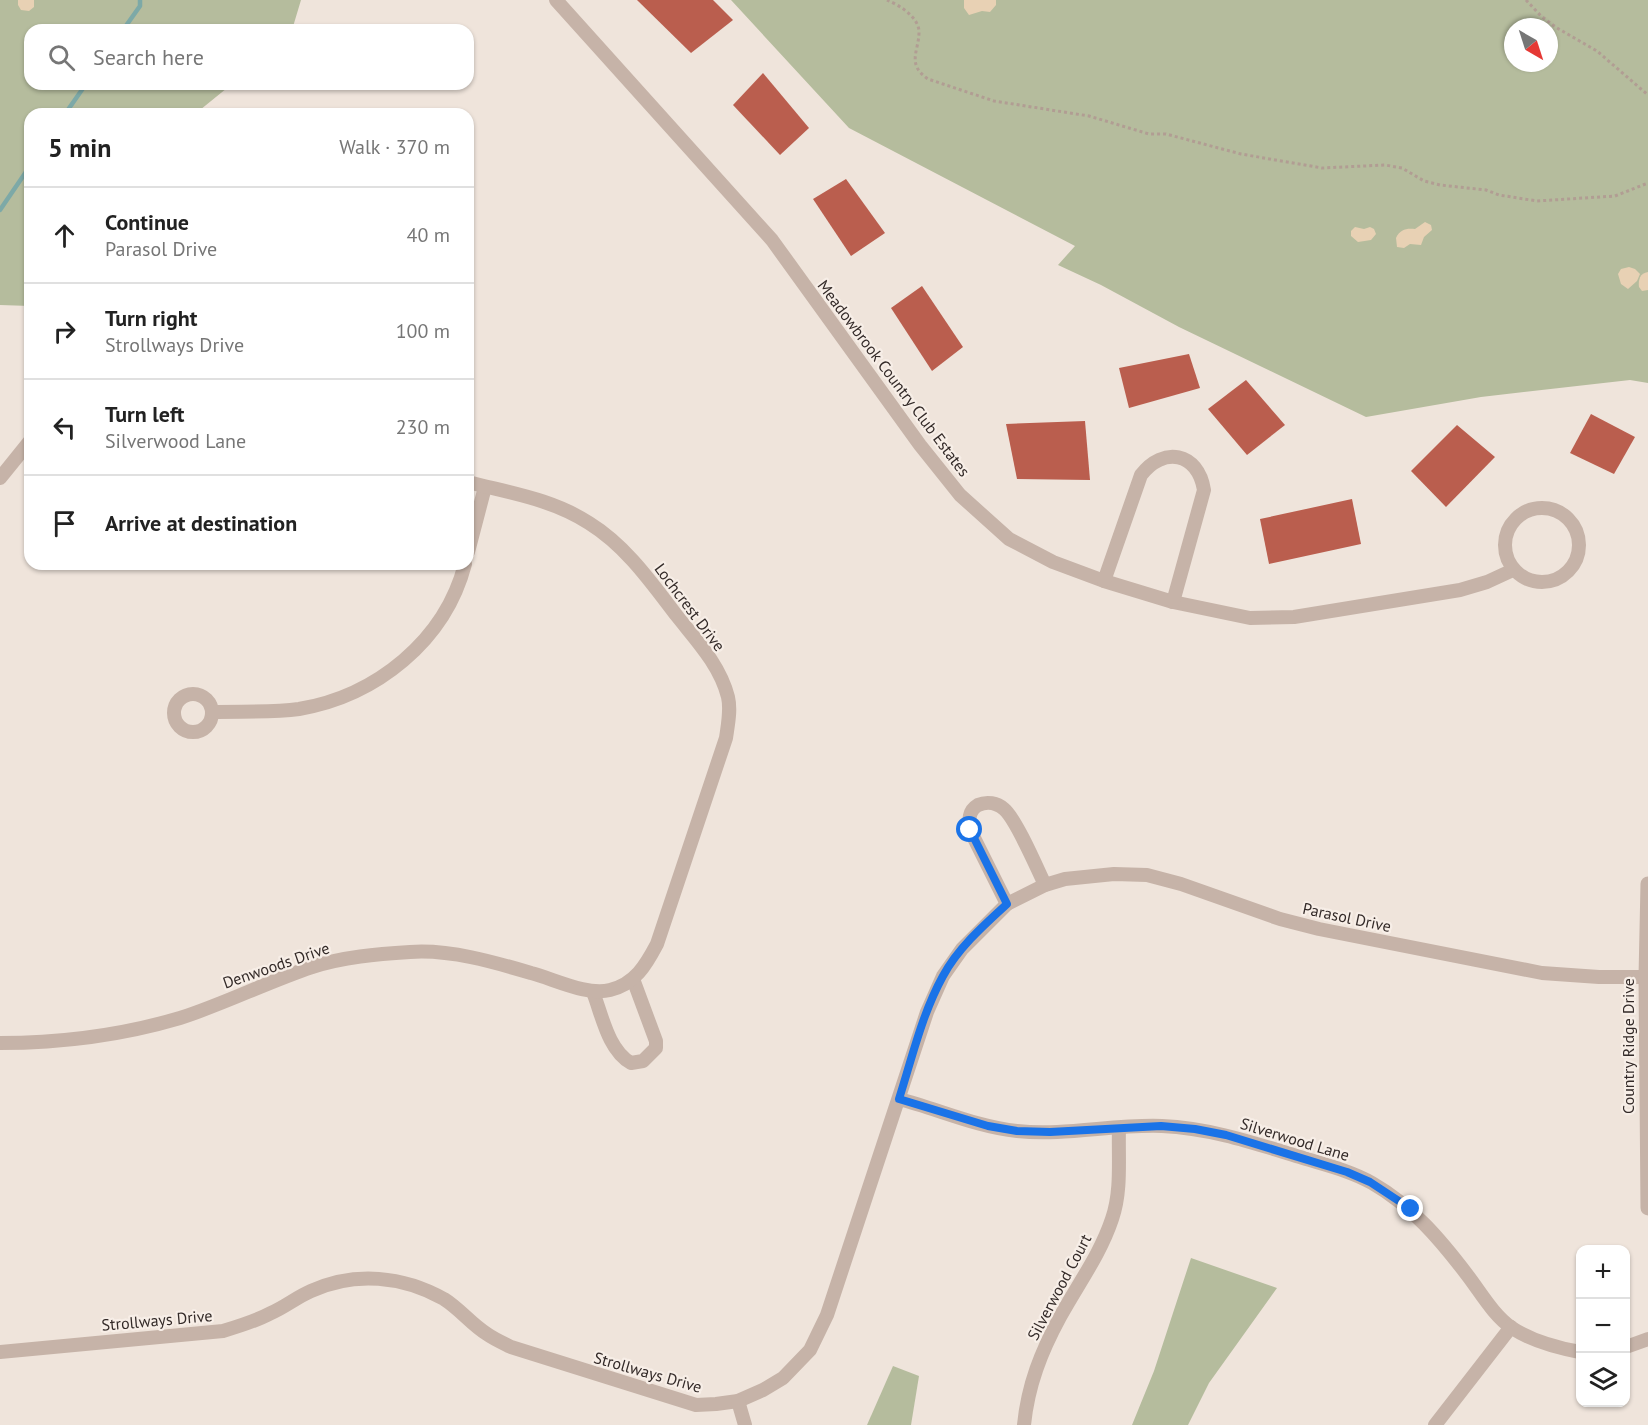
<!DOCTYPE html>
<html lang="en">
<head>
<meta charset="utf-8">
<style>
	body { margin:0; font-family:"PT Sans",sans-serif; background:#f6f6f6; color:#222 }
	.controls { position:absolute; right:18px; bottom:18px; display:grid; overflow:hidden; border-radius:12px; box-shadow:0 2px 4px #0004 }
	.controls button { width:54px; height:54px; display:grid; place-items:center; padding:0; border:0; border-bottom:2px solid #e0e0e0; background:#fff; color:#222; font:30px sans-serif }
	.compass { position:absolute; left:1504px; top:18px; width:54px; height:54px; border-radius:50%; background:#fff; box-shadow:0 2px 4px #0004; rotate:141deg }
	.stop { position:absolute; width:18px; height:18px; margin:-14px; border:4px solid #1a73e8; border-radius:50%; background:#fff }
	.stop.end { background:#1a73e8; border-color:#fff; box-shadow:0 2px 6px #0008 }
	.list { margin:0; padding:0; list-style:none }
	h2 { display:flex; justify-content:space-between; align-items:center; height:78px; margin:0; padding:0 24px; font-size:26px }
	h2 small { font-size:20px; font-weight:400; color:#767676 }
	.list li { display:grid; grid-template-columns:39px 1fr auto; gap:18px; align-items:center; box-sizing:border-box; height:96px; padding:0 24px; border-top:2px solid #e0e0e0 }
	.list b { display:block; font-size:22px; white-space:nowrap }
	.list p { margin:0; font-size:20px; white-space:nowrap; color:#767676 }
	.list em { font-size:20px; font-style:normal; color:#767676 }
	.icon { flex:none; width:33px; height:33px; fill:none; stroke:currentColor; stroke-width:2; stroke-linecap:round; stroke-linejoin:round }
	.map { position:relative; flex:none; width:1648px; height:1425px; overflow:hidden }
	.search { position:absolute; background:#fff; box-shadow:0 2px 4px #0004; left:24px; top:24px; width:450px; height:66px; display:flex; align-items:center; gap:15px; box-sizing:border-box; padding:0 21px; border-radius:18px; color:#767676; font-size:22px }
	.panel { position:absolute; background:#fff; box-shadow:0 2px 4px #0004; left:24px; top:108px; width:450px; height:462px; border-radius:18px }
	.map>svg:first-child { display:block }
	.green { fill:#b5bc9d; fill-rule:evenodd }
	.sand { fill:#e8d1b4 }
	.lines { fill:none; stroke-linecap:round; stroke-linejoin:round }
	.stream { stroke:#7da9a7; stroke-width:4.5 }
	.building { fill:#ba5e4e }
	.path { stroke:#b19d93; stroke-width:3; stroke-dasharray:3 3; stroke-linecap:butt }
	.minor { stroke:#c6b3a8; stroke-width:14 }
	.tertiary { stroke:#c6b3a8; stroke-width:15 }
	.route { stroke:#1a73e8; stroke-width:8 }
	.labels { text-anchor:middle; dominant-baseline:central; stroke-width:4.5; stroke-linejoin:round; paint-order:stroke }
	.street-label { font-size:16px; fill:#332a28; stroke:#f7eee7 }
</style>
</head>
<body>
<div class="map">
<svg width="1648" height="1425" viewBox="0 0 1648 1425">
	<rect width="100%" height="100%" fill="#efe4db"/>
	<g class="green">
		<path d="M0 0H301L292 30H30V84H232L195 114H30V306L0 305Z"/>
		<path d="M731 0H1648V383L1630 380 1481 397 1366 417 1179 327 1101 285 1058 265 1075 246 849 128ZM1513 27H1549V63H1513Z"/>
		<path d="M1191 1258 1277 1288 1209 1383 1188 1425H1132L1154 1371Z"/>
		<path d="M893 1366 919 1376 911 1425H867Z"/>
	</g>
	<g class="sand">
		<path d="M18 0H34V7L29 11 21 10 18 5Z"/>
		<path d="M964 0H996V5L990 12 982 11 969 15 964 8Z"/>
		<path d="M1425 222 1431 225 1432 230 1424 237 1421 245 1410 244 1404 248 1397 247 1396 238C1400 229 1407 228 1415 229Z"/>
		<path d="M1355 227 1364 229 1370 227 1374 229 1376 234 1371 240 1358 242 1351 236V231Z"/>
		<path d="M1629 267 1635 269 1640 274 1637 281 1628 289 1621 284 1618 274 1621 269Z"/>
		<path d="M1648 272V290L1642 291 1639 287C1638 280 1640 273 1648 272Z"/>
	</g>
	<g class="lines">
		<g class="stream">
			<path d="M123 30 140 6V0"/>
			<path d="M65 114 86 84"/>
			<path d="M0 210 30 166"/>
		</g>
	</g>
	<g class="building">
		<path d="M637 0H713L733 20 691 53Z"/>
		<path d="M763 73 809 128 780 155 733 105Z"/>
		<path d="M846 179 885 233 851 256 813 199Z"/>
		<path d="M922 286 963 347 932 371 891 308Z"/>
		<path d="M1189 354 1200 388 1129 408 1119 368Z"/>
		<path d="M1246 380 1285 425 1247 455 1208 409Z"/>
		<path d="M1591 414 1635 437 1614 474 1570 453Z"/>
		<path d="M1085 421 1090 480 1017 479 1006 424Z"/>
		<path d="M1457 425 1495 457 1446 507 1411 471Z"/>
		<path d="M1352 499 1361 544 1269 564 1260 519Z"/>
	</g>
	<g class="lines">
		<g class="path">
			<path d="M887 0C899 5 919 17 919 32 919 51 906 64 928 79L994 101 1089 116 1149 134H1166L1241 154 1322 168 1385 165 1402 168 1424 181 1440 185 1486 190 1499 195 1537 201 1615 196 1648 183"/>
			<path d="M1526 0 1541 16 1557 28 1597 51 1648 95"/>
		</g>
		<g class="minor">
			<path d="M556 0 772 240 920 445 960 495 1009 539 1053 562 1104 581 1173 602 1250 618 1294 617 1460 590 1487 582 1513 570"/>
			<path d="M0 478 30 441"/>
			<circle cx="1542" cy="545" r="37"/>
			<path d="M468 552 485 487"/>
			<path d="M1104 581 1141 475C1163 446 1198 452 1204 490L1173 602"/>
			<circle cx="193" cy="713" r="19"/>
			<path d="M212 712C241 711 271 713 299 709 376 696 445 641 465 564"/>
			<path d="M1007 904 970 830C969 820 968 811 978 805 987 801 997 803 1004 809 1016 819 1037 868 1045 885"/>
			<path d="M593 992C602 1015 608 1050 631 1063L643 1061 656 1048V1041L633 979"/>
			<path d="M0 1043C63 1043 119 1036 180 1018 224 1004 267 982 312 967 343 957 377 954 410 952 449 949 494 962 531 973 554 979 587 996 610 990 635 984 646 965 657 944L726 738C728 724 731 710 728 697 720 665 696 640 677 616 651 582 626 546 589 523 552 499 510 493 468 482"/>
			<path d="M899 1099C938 1109 977 1127 1017 1131 1066 1136 1114 1124 1162 1126 1211 1128 1257 1144 1303 1158 1326 1165 1351 1171 1372 1183 1412 1206 1440 1239 1468 1276 1481 1293 1494 1316 1512 1328 1532 1341 1558 1348 1580 1352"/>
			<path d="M1626 1347 1648 1339"/>
			<path d="M0 1352 223 1331C240 1326 256 1321 271 1313 285 1307 297 1297 311 1291 355 1271 403 1276 444 1299 460 1309 471 1324 487 1334 494 1339 503 1343 511 1347L696 1405 716 1404 738 1401 763 1390 783 1378 810 1350 827 1315 927 1012 943 976 962 949 1007 904 1045 885 1065 879 1114 874 1147 875 1181 884 1280 919 1319 929 1542 973 1599 977H1648"/>
			<path d="M738 1401 745 1425"/>
			<path d="M1024 1425C1028 1385 1041 1352 1060 1317 1078 1284 1100 1255 1112 1219 1122 1191 1118 1157 1119 1128"/>
			<path d="M1435 1425 1511 1327"/>
		</g>
		<path class="tertiary" d="M1648 884 1646 977 1648 1208"/>
	</g>
	<g class="lines">
		<path class="route" d="M970 830 1007 904C984 925 958 948 943 976 922 1014 912 1058 899 1099L988 1126 1017 1131 1050 1132 1161 1126 1195 1129 1226 1135 1347 1172 1370 1182 1411 1209"/>
	</g>
	<g class="labels">
		<g class="street-label">
			<text transform="translate(894 378) rotate(53)">Meadowbrook Country Club Estates</text>
			<text transform="translate(690 607) rotate(53)">Lochcrest Drive</text>
			<text transform="translate(1347 917) rotate(12)">Parasol Drive</text>
			<text transform="translate(276 965) rotate(-19)">Denwoods Drive</text>
			<text transform="translate(1628 1046) rotate(-90)">Country Ridge Drive</text>
			<text transform="translate(1295 1139) rotate(17)">Silverwood Lane</text>
			<text transform="translate(1059 1287) rotate(-62)">Silverwood Court</text>
			<text transform="translate(157 1320) rotate(-5)">Strollways Drive</text>
			<text transform="translate(648 1372) rotate(16)">Strollways Drive</text>
		</g>
	</g>
</svg>
<div class="controls">
<button>+</button>
<button>−</button>
<button><svg class="icon" aria-label="layers" viewBox="0 0 24 24"><path d="M12 4l9 5-9 5-9-5zM3 14l9 5 9-5"/></svg></button>
</div>
<svg class="compass" viewBox="-18 -18 36 36"><path d="M0-13l5 13h-10z" fill="#e53935"/><path d="M0 13l5-13h-10z" fill="#767676"/></svg>
<div class="stop" style="left:970px;top:830px"></div>
<div class="stop end" style="left:1411px;top:1209px"></div>
<div class="search"><svg class="icon" aria-label="search" viewBox="0 0 24 24"><circle cx="10" cy="10" r="6"/><path d="M15 15l6 6"/></svg>Search here</div>
<section class="panel">
<h2>5 min<small>Walk · 370 m</small></h2>
<ul class="list">
<li><svg class="icon" aria-label="ahead" viewBox="0 0 24 24"><path d="M12 20V5M6 11l6-6 6 6"/></svg><div><b>Continue</b><p>Parasol Drive</p></div><em>40 m</em></li>
<li><svg class="icon" aria-label="right" viewBox="0 0 24 24"><path d="M7 20v-9h11M14 6l5 5-5 5"/></svg><div><b>Turn right</b><p>Strollways Drive</p></div><em>100 m</em></li>
<li><svg class="icon" aria-label="left" viewBox="0 0 24 24"><path d="M17 20v-9H6M10 6l-5 5 5 5"/></svg><div><b>Turn left</b><p>Silverwood Lane</p></div><em>230 m</em></li>
<li><svg class="icon" aria-label="arrive" viewBox="0 0 24 24"><path d="M6 21V4h12l-3 4 3 4H6"/></svg><div><b>Arrive at destination</b></div></li>
</ul>
</section>
</div>
</body>
</html>
